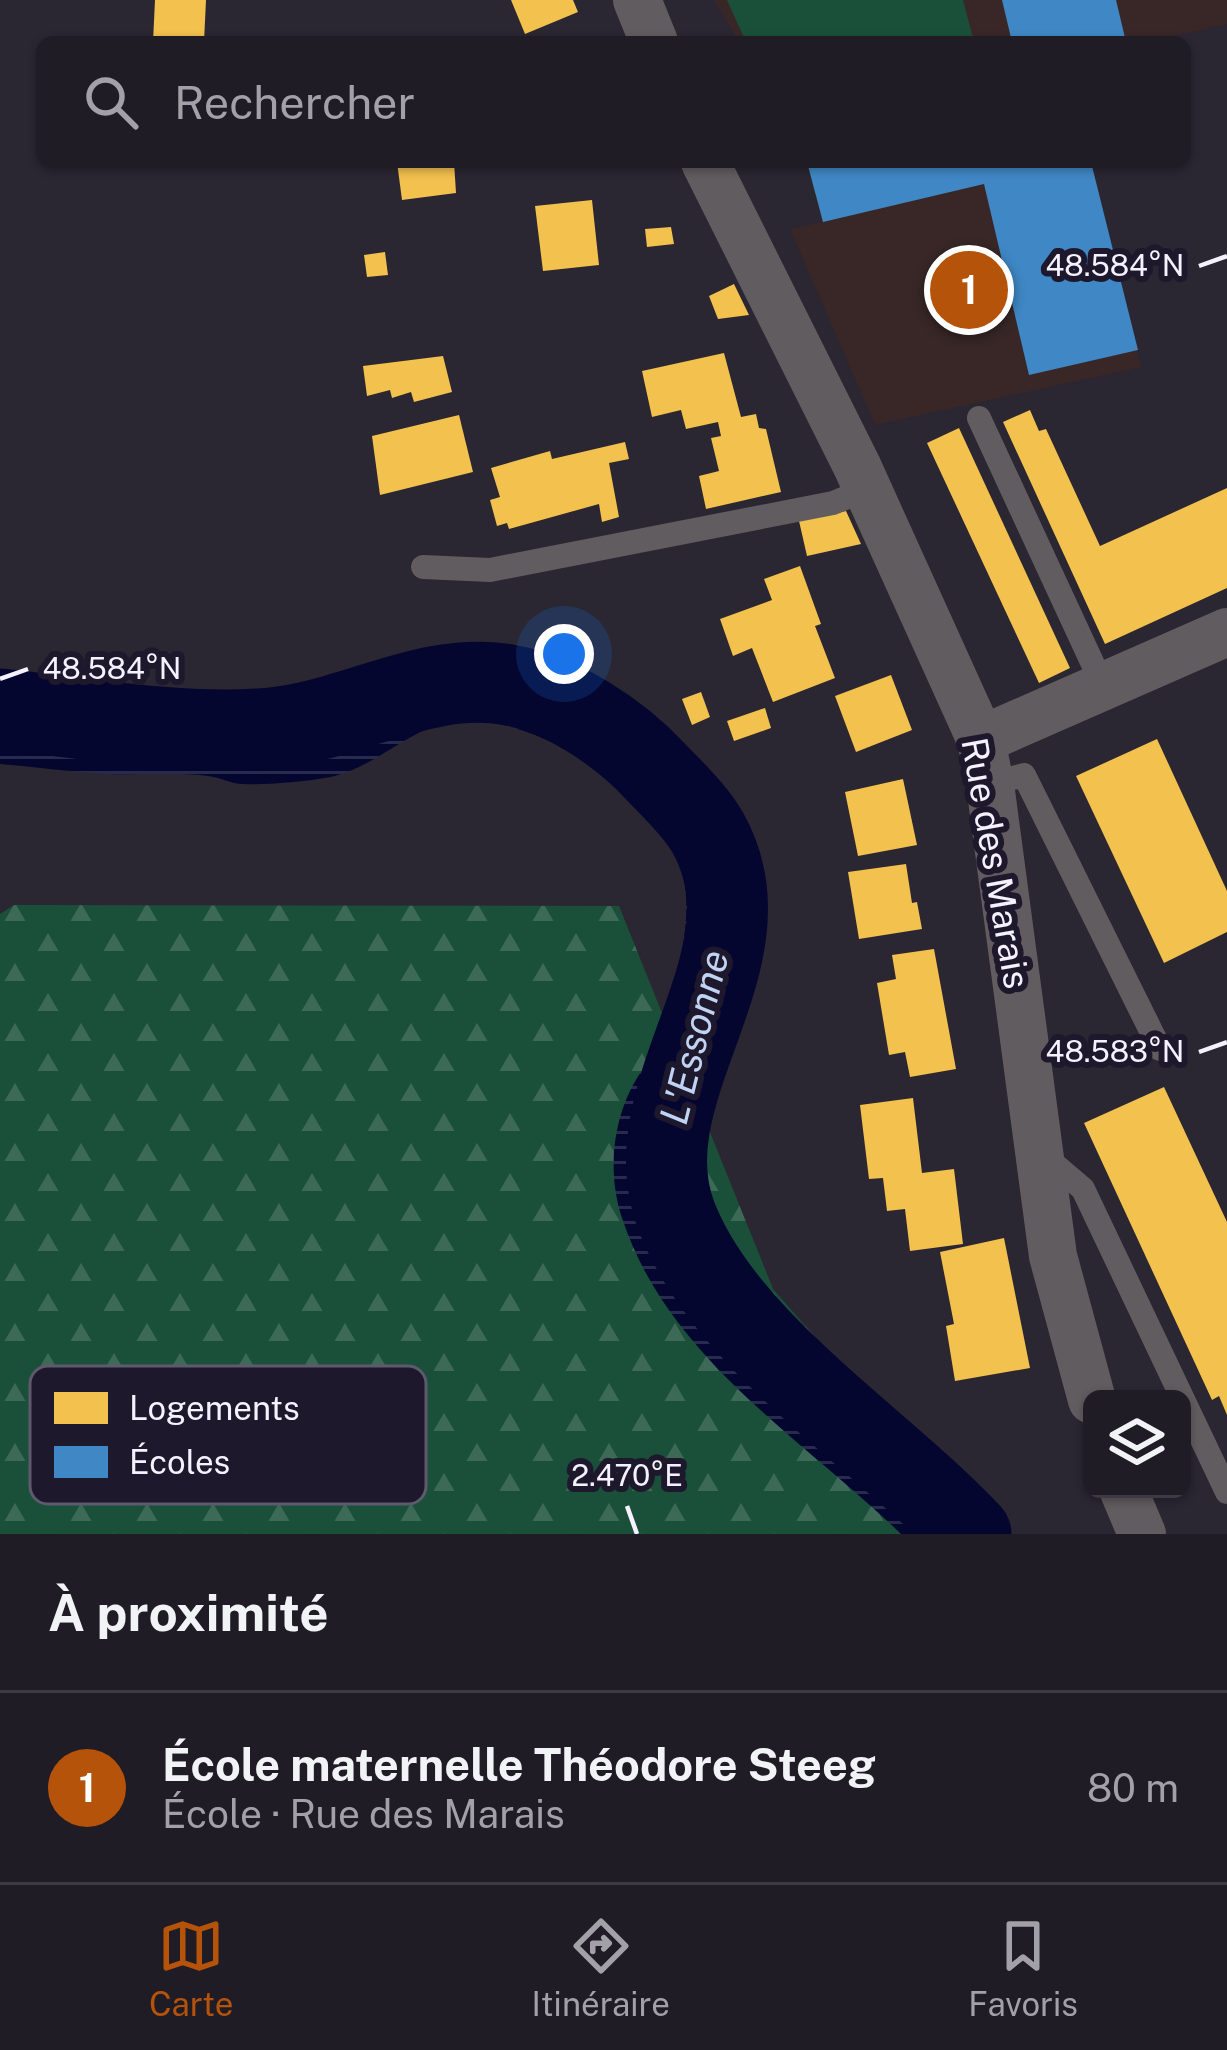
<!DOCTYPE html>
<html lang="fr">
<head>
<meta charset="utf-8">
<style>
	body { margin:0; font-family:"Public Sans",sans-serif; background:#28252e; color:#f1f3f6 }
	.controls { position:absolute; right:36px; bottom:36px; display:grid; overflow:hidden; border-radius:18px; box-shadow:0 3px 9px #0004 }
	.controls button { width:108px; height:108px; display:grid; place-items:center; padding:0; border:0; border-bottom:3px solid #3d3a43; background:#201c26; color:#f1f3f6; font:60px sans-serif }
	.you { position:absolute; left:564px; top:654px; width:42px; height:42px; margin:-30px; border:9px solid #fff; border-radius:50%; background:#1a73e8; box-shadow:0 0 0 18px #1a73e833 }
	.badge { display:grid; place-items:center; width:78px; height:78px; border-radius:50%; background:#b45309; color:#fff; font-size:39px; font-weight:700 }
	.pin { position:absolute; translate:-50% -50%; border:6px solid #fff; box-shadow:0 3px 12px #0006 }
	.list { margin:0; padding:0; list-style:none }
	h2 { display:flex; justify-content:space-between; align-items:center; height:156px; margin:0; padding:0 48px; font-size:51px }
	h2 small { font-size:39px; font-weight:400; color:#a2a1a7 }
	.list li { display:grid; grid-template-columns:78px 1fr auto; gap:36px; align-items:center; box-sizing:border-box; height:192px; padding:0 48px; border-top:3px solid #3d3a43 }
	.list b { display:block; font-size:45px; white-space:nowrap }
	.list p { margin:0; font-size:39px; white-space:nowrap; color:#a2a1a7 }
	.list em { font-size:39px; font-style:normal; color:#a2a1a7 }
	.icon { flex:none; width:66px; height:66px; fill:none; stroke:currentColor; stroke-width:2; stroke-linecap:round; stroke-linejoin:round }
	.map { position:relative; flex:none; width:1227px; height:1534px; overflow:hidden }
	.search { position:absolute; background:#201c26; box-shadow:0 3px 9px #0004; left:36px; right:36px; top:36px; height:132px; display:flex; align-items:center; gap:30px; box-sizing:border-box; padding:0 42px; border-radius:18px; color:#a2a1a7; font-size:45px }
	.sheet { height:348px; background:#201c26 }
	nav { display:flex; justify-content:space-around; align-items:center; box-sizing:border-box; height:168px; border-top:3px solid #3d3a43; background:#201c26; font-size:33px; color:#a2a1a7 }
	nav a { display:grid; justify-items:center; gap:6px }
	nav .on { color:#b45309 }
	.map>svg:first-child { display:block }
	.education { fill:#392727 }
	.forest { fill:url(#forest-firs) }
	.pitch { fill:#1a5039 }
	.water { fill:url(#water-rules) }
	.homes { fill:#f2c14e }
	.schools { fill:#3f88c5 }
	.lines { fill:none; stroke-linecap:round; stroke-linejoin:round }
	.river { stroke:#04062f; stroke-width:81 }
	.lane { stroke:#605c5f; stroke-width:24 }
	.street { stroke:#605c5f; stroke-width:48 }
	.ticks { fill:none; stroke:#f5f1fe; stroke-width:4.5 }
	.labels { text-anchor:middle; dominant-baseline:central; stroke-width:12; stroke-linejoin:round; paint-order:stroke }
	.street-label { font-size:36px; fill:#f5f1fe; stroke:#1e182d }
	.water-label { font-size:39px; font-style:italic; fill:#c1d3f2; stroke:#1e182d }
	.key { fill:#1e182d; stroke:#5e596c; stroke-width:3 }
	.key-label { font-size:33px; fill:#f5f1fe }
	.ticks-label { font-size:30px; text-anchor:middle; fill:#f5f1fe; stroke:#1e182d; stroke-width:12; stroke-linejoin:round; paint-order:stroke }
</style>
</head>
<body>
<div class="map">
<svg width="1227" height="1534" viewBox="0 0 1227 1534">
	<defs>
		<pattern id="forest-firs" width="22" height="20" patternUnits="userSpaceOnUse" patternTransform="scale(3)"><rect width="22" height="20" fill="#1a5039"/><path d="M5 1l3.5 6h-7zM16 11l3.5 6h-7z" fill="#3c6a57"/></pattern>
		<pattern id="water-rules" width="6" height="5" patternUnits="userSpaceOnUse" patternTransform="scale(3)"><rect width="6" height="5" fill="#04062f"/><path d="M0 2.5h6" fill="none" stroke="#292b4e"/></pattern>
	</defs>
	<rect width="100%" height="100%" fill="#2a2632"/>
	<g class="education">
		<path d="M714 0H1227V24L1148 42H739Z"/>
		<path d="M807 162H1091L1141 367 875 425 790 229 822 222Z"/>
	</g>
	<path class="forest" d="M14 905 619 906 773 1289 986 1534H0V914Z"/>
	<path class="pitch" d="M727 0H963L974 42H746Z"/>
	<path class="water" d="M465 681C529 681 581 711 630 749 742 837 743 922 695 1048 675 1102 655 1159 676 1216 722 1340 881 1438 971 1534H901C801 1437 668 1358 622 1218 607 1173 612 1119 637 1078 643 1068 654 1059 658 1049 664 1036 665 1019 669 1005 694 917 702 846 623 784 584 753 533 729 484 721 420 710 383 769 325 778 300 782 269 785 243 784 231 784 220 777 208 776 176 772 141 775 108 774 72 772 36 767 0 764V709C87 719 210 740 295 725 353 714 407 689 465 681Z"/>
	<g class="homes">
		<path d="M155 0H206L204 42H153Z"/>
		<path d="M511 0H573L578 12 525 34Z"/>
		<path d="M397 162H454L456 193 402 200Z"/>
		<path d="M592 200 599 265 543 271 535 206Z"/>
		<path d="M671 227 674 244 647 247 645 229Z"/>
		<path d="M385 252 388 275 367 277 364 255Z"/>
		<path d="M734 284 749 315 718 319 709 296Z"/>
		<path d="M724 353 741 417 756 414 759 428 766 429 781 492 706 509 699 476 719 471 711 438 721 436 718 422 686 429 681 410 652 417 642 371Z"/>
		<path d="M443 356 452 392 414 402 411 392 392 398 390 390 367 396 363 366Z"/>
		<path d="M1030 410 1039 431 1046 429 1100 546 1227 488V588L1105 644 1003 422Z"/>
		<path d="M459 415 473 472 380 495 372 436Z"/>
		<path d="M959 428 1070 668 1039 683 927 443Z"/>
		<path d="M625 442 629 459 609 463 619 517 602 522 599 504 509 529 507 523 497 526 490 500 500 497 491 468 550 451 552 459Z"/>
		<path d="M846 511 861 544 807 556 799 521Z"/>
		<path d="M800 566 821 624 815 626 835 678 773 702 752 648 733 656 720 619 772 600 764 579Z"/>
		<path d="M891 675 912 730 856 752 835 696Z"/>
		<path d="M701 692 710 717 692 725 682 699Z"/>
		<path d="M765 708 771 728 734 741 727 721Z"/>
		<path d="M1157 739 1227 891V932L1164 963 1076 776Z"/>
		<path d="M903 779 917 845 858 856 845 792Z"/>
		<path d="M906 864 912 903 917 902 922 929 859 939 848 872Z"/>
		<path d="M934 949 956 1069 910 1077 905 1052 889 1055 877 983 896 979 892 955Z"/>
		<path d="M1164 1087 1227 1222V1415L1219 1396 1212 1400 1084 1123Z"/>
		<path d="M913 1098 922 1173 954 1169 963 1244 910 1251 905 1209 887 1211 883 1178 869 1179 860 1105Z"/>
		<path d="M1004 1238 1030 1368 955 1381 946 1326 954 1324 940 1252Z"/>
	</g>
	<g class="schools">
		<path d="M1002 0H1116L1126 42H1012Z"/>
		<path d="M807 162H1091L1138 350 1029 375 984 184 823 222Z"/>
	</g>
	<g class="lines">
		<path class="river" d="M0 709C85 718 186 736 271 728 352 721 426 670 509 685 561 694 619 732 655 771 673 790 695 810 708 833 780 961 626 1090 677 1218 727 1343 880 1437 971 1534"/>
		<g class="lane">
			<path d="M979 418 1104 688"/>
			<path d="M423 567 490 570 833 503 867 489"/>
			<path d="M990 784 1024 775 1160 1049"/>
			<path d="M1042 1154 1083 1189 1227 1492"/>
		</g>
		<g class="street">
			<path d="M637 0 654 42"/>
			<path d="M705 162 857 466 981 740 990 784 1053 1256 1092 1400"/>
			<path d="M981 740 1227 632"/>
			<path d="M1123 1489 1142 1534"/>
		</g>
	</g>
	<path class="ticks" d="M1199 266 1227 256M0 679 28 669M1199 1052 1227 1042M627 1506 637 1534"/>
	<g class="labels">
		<g class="street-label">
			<text transform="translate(996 863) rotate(80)">Rue des Marais</text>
		</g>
		<g class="water-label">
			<text transform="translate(694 1037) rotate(-76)">L'Essonne</text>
		</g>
	</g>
	<rect x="30" y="1366" width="396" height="138" rx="18" class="key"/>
	<rect x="54" y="1392" width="54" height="32" fill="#f2c14e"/>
	<rect x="54" y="1446" width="54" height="32" fill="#3f88c5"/>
	<g class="key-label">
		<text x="129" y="1420">Logements</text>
		<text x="129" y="1474">Écoles</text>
	</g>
	<g class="ticks-label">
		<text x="1115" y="276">48.584°N</text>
		<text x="112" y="679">48.584°N</text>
		<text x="1115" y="1062">48.583°N</text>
		<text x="627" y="1486">2.470°E</text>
	</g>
</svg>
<div class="controls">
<button><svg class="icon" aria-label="layers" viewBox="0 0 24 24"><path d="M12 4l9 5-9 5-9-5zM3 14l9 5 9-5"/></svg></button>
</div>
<div class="you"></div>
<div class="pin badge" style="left:969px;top:290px">1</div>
<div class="search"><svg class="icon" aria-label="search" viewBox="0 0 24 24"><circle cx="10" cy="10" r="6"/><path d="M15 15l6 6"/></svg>Rechercher</div>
</div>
<section class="sheet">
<h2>À proximité<small></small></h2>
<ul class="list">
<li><span class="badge">1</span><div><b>École maternelle Théodore Steeg</b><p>École · Rue des Marais</p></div><em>80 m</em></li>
</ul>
</section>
<nav>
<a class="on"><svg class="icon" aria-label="map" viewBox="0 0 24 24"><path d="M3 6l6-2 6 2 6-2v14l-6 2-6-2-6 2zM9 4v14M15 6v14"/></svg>Carte</a>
<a><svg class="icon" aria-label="directions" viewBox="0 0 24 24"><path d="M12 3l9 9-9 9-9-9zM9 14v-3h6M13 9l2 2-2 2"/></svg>Itinéraire</a>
<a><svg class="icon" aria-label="saved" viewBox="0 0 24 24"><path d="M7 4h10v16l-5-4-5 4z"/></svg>Favoris</a>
</nav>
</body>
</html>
